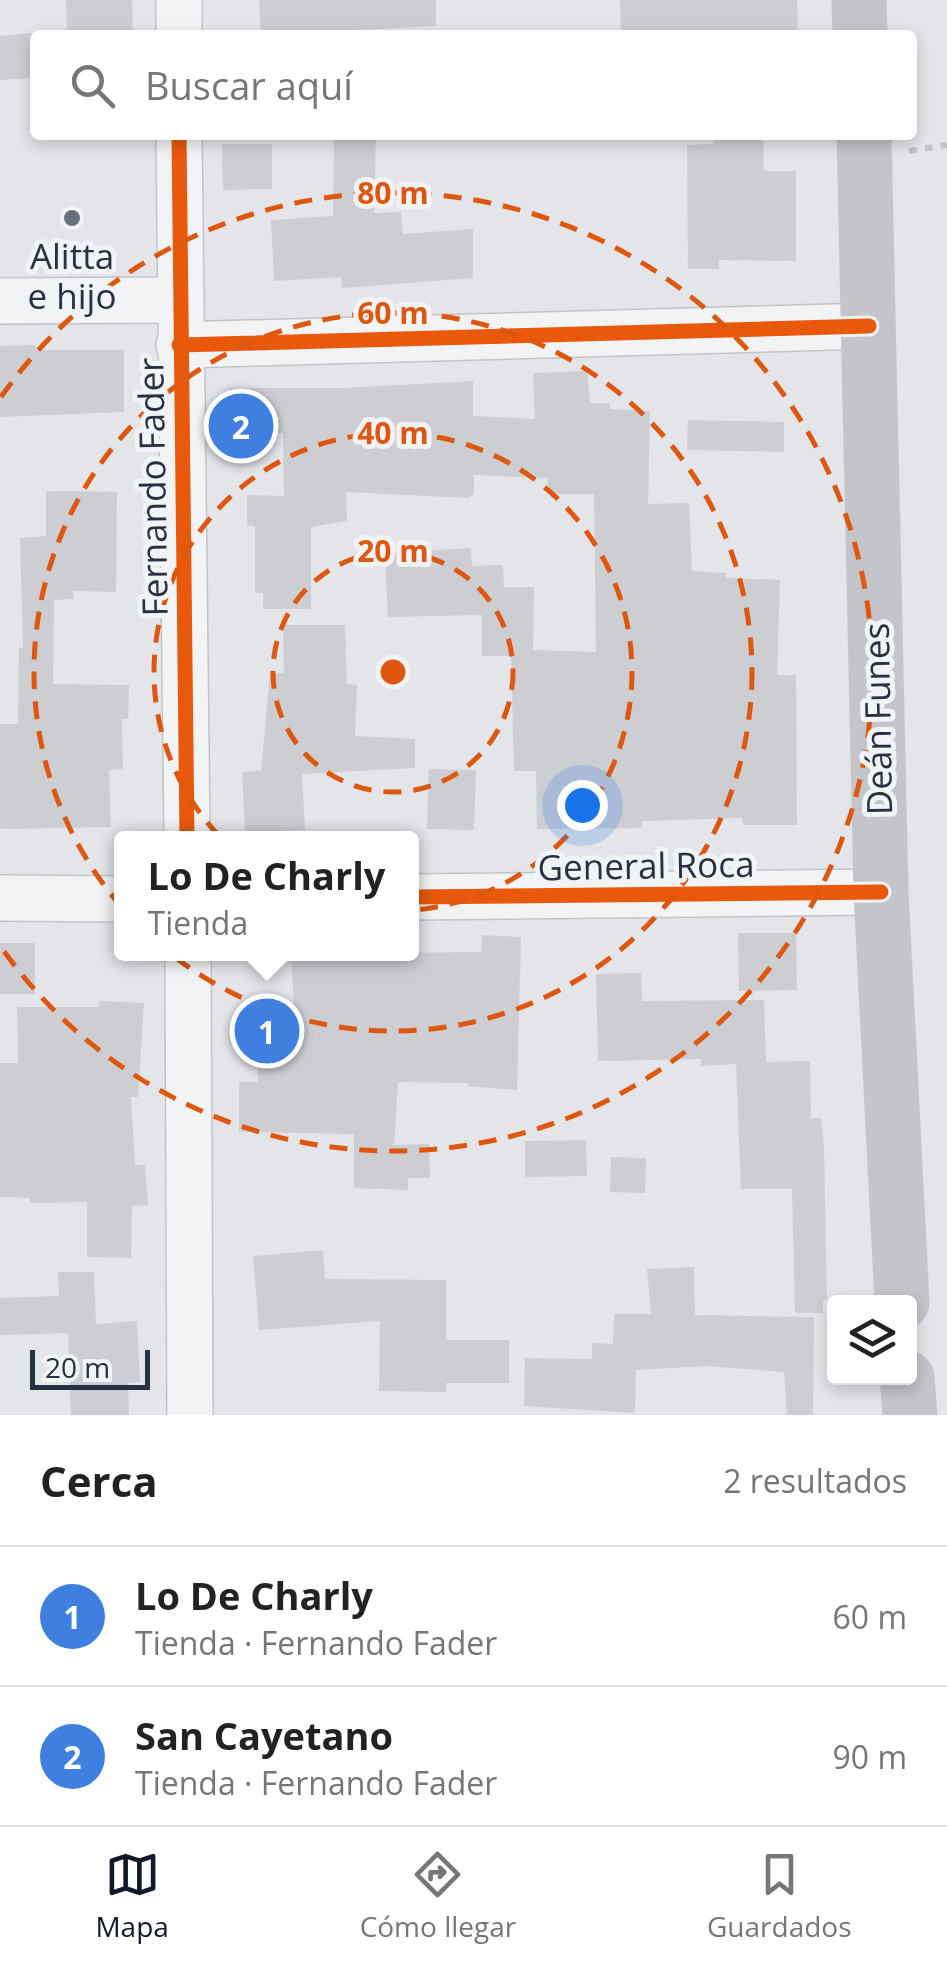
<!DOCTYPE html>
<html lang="es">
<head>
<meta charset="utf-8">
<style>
	body { margin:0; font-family:"Open Sans",sans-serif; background:#f6f6f6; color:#222 }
	.controls { position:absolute; right:30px; bottom:30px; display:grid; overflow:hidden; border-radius:10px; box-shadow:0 5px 15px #0003 }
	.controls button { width:90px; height:90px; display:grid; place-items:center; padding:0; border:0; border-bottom:2px solid #e0e0e0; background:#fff; color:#222; font:50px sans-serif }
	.scale { position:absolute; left:30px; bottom:25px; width:120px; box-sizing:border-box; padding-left:10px; border:5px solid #293042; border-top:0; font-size:28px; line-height:35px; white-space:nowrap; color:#293042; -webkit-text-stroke:8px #f1f3f7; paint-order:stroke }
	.you { position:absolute; left:582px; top:805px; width:35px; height:35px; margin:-25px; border:8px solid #fff; border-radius:50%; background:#1a73e8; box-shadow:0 0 0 15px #1a73e833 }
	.badge { display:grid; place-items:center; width:65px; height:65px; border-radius:50%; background:#111827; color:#fff; font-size:32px; font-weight:700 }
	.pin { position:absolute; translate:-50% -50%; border:5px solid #fff; box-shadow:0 2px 10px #0006 }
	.popup { position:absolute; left:114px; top:831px; width:305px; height:130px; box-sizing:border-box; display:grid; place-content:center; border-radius:10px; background:#fff; filter:drop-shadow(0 2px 8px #0005); font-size:32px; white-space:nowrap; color:#767676 }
	.popup b { font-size:38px; color:#222 }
	.popup::after { content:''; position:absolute; left:50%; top:100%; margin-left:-20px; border:20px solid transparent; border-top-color:#fff }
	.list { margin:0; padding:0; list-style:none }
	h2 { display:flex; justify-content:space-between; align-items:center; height:130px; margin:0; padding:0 40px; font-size:42px }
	h2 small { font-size:32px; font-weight:400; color:#767676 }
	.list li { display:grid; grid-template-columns:65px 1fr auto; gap:30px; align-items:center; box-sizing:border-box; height:140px; padding:0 40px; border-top:2px solid #e0e0e0 }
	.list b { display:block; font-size:38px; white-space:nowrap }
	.list p { margin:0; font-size:32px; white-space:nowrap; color:#767676 }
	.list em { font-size:32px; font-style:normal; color:#767676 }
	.icon { flex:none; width:55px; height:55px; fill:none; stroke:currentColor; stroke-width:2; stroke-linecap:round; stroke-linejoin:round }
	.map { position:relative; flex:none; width:947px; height:1415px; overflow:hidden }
	.search { position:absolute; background:#fff; box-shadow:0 5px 15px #0003; left:30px; right:30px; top:30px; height:110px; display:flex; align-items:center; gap:25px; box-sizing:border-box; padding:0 35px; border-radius:10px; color:#767676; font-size:38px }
	.sheet { height:410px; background:#fff }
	nav { display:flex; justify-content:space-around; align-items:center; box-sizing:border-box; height:140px; border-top:2px solid #e0e0e0; background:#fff; font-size:28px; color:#767676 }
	nav a { display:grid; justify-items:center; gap:5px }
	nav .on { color:#111827 }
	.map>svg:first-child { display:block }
	.building { fill:#cdced2 }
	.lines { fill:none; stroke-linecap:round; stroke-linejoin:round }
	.street-casing { stroke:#c1c3c6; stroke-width:48 }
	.path { stroke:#c2c3c8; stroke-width:6; stroke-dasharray:8 8; stroke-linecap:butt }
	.street { stroke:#f2f3f5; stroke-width:45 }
	.secondary { stroke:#c3c5ca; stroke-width:55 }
	.cycleway-casing { stroke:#f1f3f7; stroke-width:21 }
	.cycleway { stroke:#e8590c; stroke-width:15 }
	.ring { fill:none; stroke:#de570f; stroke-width:5; stroke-dasharray:18 12 }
	.poi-dot { fill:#6a6f7c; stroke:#f1f3f7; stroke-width:4 }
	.labels { text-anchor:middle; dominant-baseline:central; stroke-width:10; stroke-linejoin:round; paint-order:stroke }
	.poi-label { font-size:35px; fill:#293042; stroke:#f1f3f7 }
	.street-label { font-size:35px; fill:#293042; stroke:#f1f3f7 }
	.centre { fill:#de570f; stroke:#f1f3f7; stroke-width:5 }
	.ring-label { font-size:30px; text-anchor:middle; font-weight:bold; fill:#de570f; stroke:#f1f3f7; stroke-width:10; stroke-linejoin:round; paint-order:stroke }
</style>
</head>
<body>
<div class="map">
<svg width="947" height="1415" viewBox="0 0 947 1415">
	<rect width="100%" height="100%" fill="#e3e5e8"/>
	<g class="building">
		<path d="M66 0H132L133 35H67Z"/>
		<path d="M259 0H436V26L261 35Z"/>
		<path d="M620 0H797L798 35H621Z"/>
		<path d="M35 33V78L0 80V36Z"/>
		<path d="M334 135H376L374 213 401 212 403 234 473 229V278L342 288 341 277 274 281 271 220 333 216Z"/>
		<path d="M713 135H763L764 171H796V261L719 260V269H688L687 145 713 144Z"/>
		<path d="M222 144H272V189L223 190Z"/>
		<path d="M35 345 36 350H124V412L0 417V346Z"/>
		<path d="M587 371 590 403H610V409L650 411 648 504 689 503 692 571 726 573V578L780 580 777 675H796L797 825H743L742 818 642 821V828L537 829 536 771H514L511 656H482V615L388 617 385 553 471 548 472 566 503 565 504 587H534L533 650 596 652 594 494H548V478L474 475V494L468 498 346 492 347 521 311 527V609H263V593H255V526H247V495L284 496 283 433 230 435 229 388H344L473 381V416L535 419 533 373Z"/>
		<path d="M688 420 784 422V452L687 450Z"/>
		<path d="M46 491 117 492 116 592 73 591 74 599 54 600 53 684 129 685 128 719H122L123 769 109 770 111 827 0 829V724H18L19 648H23L20 538 46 536Z"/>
		<path d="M283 625H345L347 684 357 685 355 736 415 739V768L302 774 305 830 245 832 242 772 261 771 270 673H284Z"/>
		<path d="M429 769 476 770 474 830 427 829Z"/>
		<path d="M738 933H796L797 990 739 991Z"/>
		<path d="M482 935 521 937 517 1090 467 1086 468 1083 398 1082 394 1145 429 1144 430 1178H408V1190L354 1188V1134L239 1132V1082H258L255 1005 294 1004 291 954 481 952Z"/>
		<rect x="0" y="943" width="35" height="51"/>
		<path d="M641 973 642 1001 764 1000 766 1062 810 1061 811 1118H821L824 1147 827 1300H823V1313H795L792 1189H741L736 1064 701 1066V1059L598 1061 596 974Z"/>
		<path d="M99 1001 144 1003 138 1097H131L135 1165H145L148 1205 132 1206 131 1258 87 1257V1202L30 1203V1198L0 1197V1063H18L17 1007H99Z"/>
		<path d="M586 1140 587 1176 525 1177V1141Z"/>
		<path d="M611 1157 646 1158 645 1193 610 1192Z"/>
		<path d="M323 1250 325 1279 446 1280V1340H509V1383H446V1392L379 1391 380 1321 259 1330 253 1256Z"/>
		<path d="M694 1267 695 1315 814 1317 813 1415H787L784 1372 707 1366 636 1370 635 1413 524 1406 525 1358 592 1359V1343L613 1344 614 1314H651L647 1269Z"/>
		<path d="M58 1272H94L96 1324 137 1321 140 1382 128 1383 129 1415H71L68 1333 0 1335V1298L59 1296Z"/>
	</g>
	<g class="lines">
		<defs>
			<g id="street">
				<path d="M179 35V0"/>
				<path d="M179 135 187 838"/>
				<path d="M0 301 178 300"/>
				<path d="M179 345 869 326"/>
				<path d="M412 897 881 892"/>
				<path d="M0 898 122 899"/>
				<path d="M188 954 190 1415"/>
			</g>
		</defs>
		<use href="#street" class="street-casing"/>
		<path class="path" d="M909 151 947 145"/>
		<use href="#street" class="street"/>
		<g class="secondary">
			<path d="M859 0 860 35"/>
			<path d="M864 135 881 892 902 1302"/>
			<path d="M907 1378 910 1415"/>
		</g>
		<defs>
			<g id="cycleway">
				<path d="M179 135 187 838"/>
				<path d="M179 345 869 326"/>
				<path d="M412 897 881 892"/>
			</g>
		</defs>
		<use href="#cycleway" class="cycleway-casing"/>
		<use href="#cycleway" class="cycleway"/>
	</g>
	<g class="ring">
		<circle cx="393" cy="672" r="120"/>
		<circle cx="393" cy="672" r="239"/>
		<circle cx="393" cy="672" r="359"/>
		<path d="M1 397A479 479 0 1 1 1 947"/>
	</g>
	<circle class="poi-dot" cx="72" cy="218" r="10"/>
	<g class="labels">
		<g class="poi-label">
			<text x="72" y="255">Alitta<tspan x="72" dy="40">e hijo</tspan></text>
		</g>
		<g class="street-label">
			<text transform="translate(152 487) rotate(-91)">Fernando Fader</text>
			<text transform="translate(877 719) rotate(-91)">Deán Funes</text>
			<text transform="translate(646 865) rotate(-1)">General Roca</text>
		</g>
	</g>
	<circle cx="393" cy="672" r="15" class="centre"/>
	<g class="ring-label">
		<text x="393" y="204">80 m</text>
		<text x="393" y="324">60 m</text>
		<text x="393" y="444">40 m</text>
		<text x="393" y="562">20 m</text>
	</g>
</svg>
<div class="controls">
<button><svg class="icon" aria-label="layers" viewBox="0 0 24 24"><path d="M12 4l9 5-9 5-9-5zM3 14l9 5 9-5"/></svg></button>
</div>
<div class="scale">20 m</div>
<div class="you"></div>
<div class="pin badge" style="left:267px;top:1031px;background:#3f7fe0">1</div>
<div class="popup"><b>Lo De Charly</b>Tienda</div>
<div class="pin badge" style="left:241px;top:426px;background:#3f7fe0">2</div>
<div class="search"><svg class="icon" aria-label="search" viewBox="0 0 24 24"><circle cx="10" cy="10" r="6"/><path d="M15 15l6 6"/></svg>Buscar aquí</div>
</div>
<section class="sheet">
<h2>Cerca<small>2 resultados</small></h2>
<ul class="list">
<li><span class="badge" style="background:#3f7fe0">1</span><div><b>Lo De Charly</b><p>Tienda · Fernando Fader</p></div><em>60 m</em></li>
<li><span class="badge" style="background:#3f7fe0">2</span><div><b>San Cayetano</b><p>Tienda · Fernando Fader</p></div><em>90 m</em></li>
</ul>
</section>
<nav>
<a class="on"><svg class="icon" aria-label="map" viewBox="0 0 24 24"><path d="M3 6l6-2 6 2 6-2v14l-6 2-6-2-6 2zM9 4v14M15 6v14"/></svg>Mapa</a>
<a><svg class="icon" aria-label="directions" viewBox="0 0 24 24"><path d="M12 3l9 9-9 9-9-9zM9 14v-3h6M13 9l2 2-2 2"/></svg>Cómo llegar</a>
<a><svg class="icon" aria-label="saved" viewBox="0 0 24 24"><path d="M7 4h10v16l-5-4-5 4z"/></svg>Guardados</a>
</nav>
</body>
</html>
